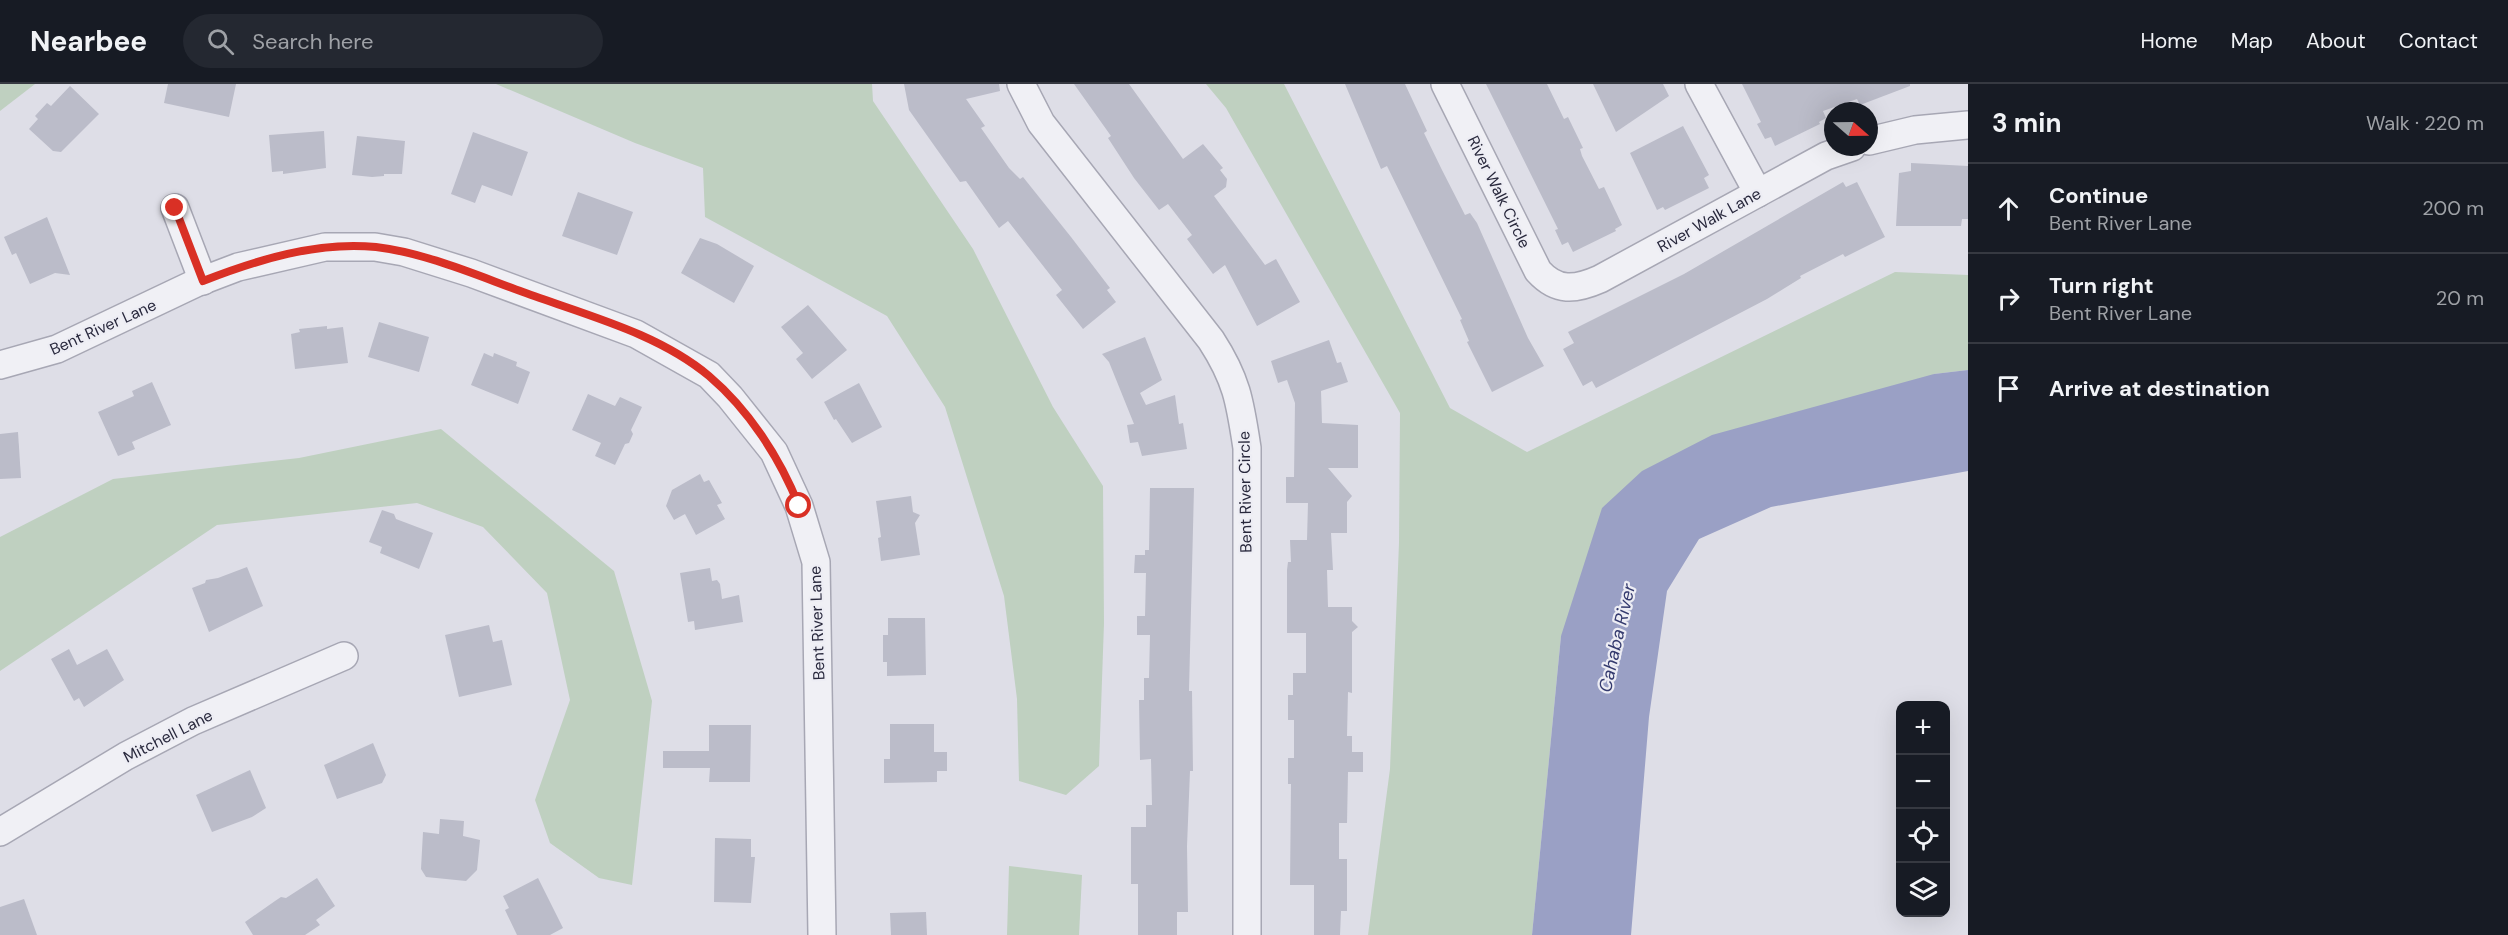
<!DOCTYPE html>
<html lang="en">
<head>
<meta charset="utf-8">
<style>
	body { margin:0; font-family:"DM Sans",sans-serif; background:#242831; color:#f1f3f6 }
	.controls { position:absolute; right:18px; bottom:18px; display:grid; overflow:hidden; border-radius:12px; box-shadow:0 6px 24px #0002 }
	.controls button { width:54px; height:54px; display:grid; place-items:center; padding:0; border:0; border-bottom:2px solid #363941; background:#171b24; color:#f1f3f6; font:30px sans-serif }
	.compass { position:absolute; left:1824px; top:18px; width:54px; height:54px; border-radius:50%; background:#171b24; box-shadow:0 6px 24px #0002; rotate:110deg }
	.stop { position:absolute; width:18px; height:18px; margin:-14px; border:4px solid #d93025; border-radius:50%; background:#fff }
	.stop.end { background:#d93025; border-color:#fff; box-shadow:0 2px 6px #0008 }
	.list { margin:0; padding:0; list-style:none }
	h2 { display:flex; justify-content:space-between; align-items:center; height:78px; margin:0; padding:0 24px; font-size:26px }
	h2 small { font-size:20px; font-weight:400; color:#9ea1a6 }
	.list li { display:grid; grid-template-columns:39px 1fr auto; gap:18px; align-items:center; box-sizing:border-box; height:90px; padding:0 24px; border-top:2px solid #363941 }
	.list b { display:block; font-size:22px; white-space:nowrap }
	.list p { margin:0; font-size:20px; white-space:nowrap; color:#9ea1a6 }
	.list em { font-size:20px; font-style:normal; color:#9ea1a6 }
	.icon { flex:none; width:33px; height:33px; fill:none; stroke:currentColor; stroke-width:2; stroke-linecap:round; stroke-linejoin:round }
	.map { position:relative; flex:none; width:1968px; height:851px; overflow:hidden }
	header { display:flex; align-items:center; gap:36px; box-sizing:border-box; height:84px; padding:0 30px; background:#171b24; border-bottom:2px solid #363941 }
	header strong { font-size:28px }
	nav { display:flex; gap:33px; margin-inline-start:auto; font-size:21px }
	.search { width:420px; height:54px; background:#242831; display:flex; align-items:center; gap:15px; box-sizing:border-box; padding:0 21px; border-radius:33px; color:#9ea1a6; font-size:22px }
	main { display:flex }
	aside { flex:1; background:#171b24 }
	.map>svg:first-child { display:block }
	.green { fill:#bfd0c0 }
	.water { fill:#9aa0c5 }
	.building { fill:#bbbcc9 }
	.lines { fill:none; stroke-linecap:round; stroke-linejoin:round }
	.minor-casing { stroke:#a7a7b4; stroke-width:30 }
	.minor { stroke:#f0f0f5; stroke-width:27 }
	.route { stroke:#d93025; stroke-width:8 }
	.labels { text-anchor:middle; dominant-baseline:central; stroke-width:4.5; stroke-linejoin:round; paint-order:stroke }
	.street-label { font-size:16px; fill:#28283c; stroke:#ededf4 }
	.water-label { font-size:18px; font-style:italic; fill:#343a6e; stroke:#ededf4 }
</style>
</head>
<body>
<header>
<strong>Nearbee</strong>
<div class="search"><svg class="icon" aria-label="search" viewBox="0 0 24 24"><circle cx="10" cy="10" r="6"/><path d="M15 15l6 6"/></svg>Search here</div>
<nav><a>Home</a><a>Map</a><a>About</a><a>Contact</a></nav>
</header>
<main>
<div class="map">
<svg width="1968" height="851" viewBox="0 0 1968 851">
	<rect width="100%" height="100%" fill="#dedee7"/>
	<g class="green">
		<path d="M0 0H35L0 27Z"/>
		<path d="M496 0H872L873 17 973 165 1053 323 1103 402 1104 539 1099 682 1066 711 1019 697 1017 615 1004 512 945 323 887 232 705 133 703 84 635 59Z"/>
		<path d="M1206 0H1284L1450 324 1527 368 1895 188 1968 191V286L1934 290 1561 552 1532 851H1368L1390 685 1399 459 1400 329 1226 24Z"/>
		<path d="M441 345 614 487 652 617 632 801 599 794 550 759 535 716 570 616 547 509 483 443 417 419 217 441 0 587V453L113 395 299 374Z"/>
		<path d="M1009 782 1082 791 1079 851H1007Z"/>
	</g>
	<path class="water" d="M1968 286V387L1771 423 1699 455 1667 507 1649 633 1631 851H1532L1561 552 1602 424 1642 387 1712 351 1934 290Z"/>
	<g class="building">
		<path d="M168 0H236L229 33 164 19Z"/>
		<path d="M904 0H999L1000 7 966 15 985 42 981 44 1009 84 1020 95 1023 93 1071 153 1110 204 1107 206 1116 218 1083 245 1056 211 1062 206 1008 137 999 144 966 97 960 98 909 26Z"/>
		<path d="M1074 0H1129L1183 75 1203 60 1223 84 1220 86 1227 95 1226 103 1214 112 1265 181 1276 175 1300 218 1257 242 1225 181 1213 190 1187 155 1192 151 1168 120 1159 126 1134 94 1108 54 1111 52Z"/>
		<path d="M1345 0H1405L1427 47 1424 49 1442 86 1465 131 1470 129 1477 139 1528 254 1544 282 1492 308 1467 258 1469 257 1460 236 1462 235 1387 82 1381 85Z"/>
		<path d="M1486 0H1547L1564 35 1568 33 1583 64 1580 65 1582 72 1599 105 1604 103 1622 141 1615 145 1616 147 1573 168 1568 158 1562 161 1555 146 1558 145Z"/>
		<path d="M1593 0H1663L1669 12 1616 48Z"/>
		<path d="M1742 0H1910V2L1860 21 1857 15 1823 27 1826 34 1819 38 1820 40 1775 62 1771 53 1765 55 1757 40 1761 38Z"/>
		<path d="M70 2 99 30 61 68 53 67 29 45 38 35 35 32 47 19 51 22Z"/>
		<path d="M1683 42 1709 91 1704 94 1709 104 1665 126 1663 123 1657 126 1630 69Z"/>
		<path d="M324 47 326 84 283 90V87L272 88 269 51Z"/>
		<path d="M473 48 528 68 512 112 482 101 475 119 451 110Z"/>
		<path d="M357 52 405 57 402 90H384V92L372 93 352 91Z"/>
		<path d="M1911 79 1968 82V135H1962L1961 142H1896L1899 89 1911 87Z"/>
		<path d="M1843 98 1846 103 1857 98 1885 153 1845 173 1843 170 1800 192 1801 194 1767 215 1596 304 1592 297 1583 302 1563 265 1574 259 1568 248 1684 190Z"/>
		<path d="M578 108 633 128 617 171 562 152Z"/>
		<path d="M47 133 70 191 55 189 30 200 16 169 12 171 4 153Z"/>
		<path d="M700 154 717 160 754 182 734 219 681 189Z"/>
		<path d="M808 221 847 266 812 295 796 275 803 269 781 243Z"/>
		<path d="M379 238 429 253 419 288 368 273Z"/>
		<path d="M327 242V245L343 243 348 279 295 285 291 250 300 248 299 245Z"/>
		<path d="M1145 253 1162 296 1140 309 1146 321 1175 311 1179 340 1183 339 1187 365 1142 372 1138 358 1130 359 1127 341 1134 340 1109 278 1102 270Z"/>
		<path d="M1329 256 1337 279 1341 278 1348 298 1321 307 1322 339 1358 341V384H1328L1352 412 1347 418V449H1331L1333 486H1327L1328 523H1352V537L1358 543 1352 548V609L1348 608 1347 652H1352V668H1363V688H1348L1347 739H1339V775H1347V827H1341L1340 851H1314V801H1290L1291 700H1288V674H1294V636H1288V611H1293V589H1306V549H1287V486L1288 478H1291L1290 456H1307L1308 419H1286V393H1294L1295 319 1287 296 1278 299 1271 277Z"/>
		<path d="M484 269 493 273 494 269 517 278 516 282 530 288 518 320 471 301Z"/>
		<path d="M152 298 171 341 132 358 135 365 118 372 98 328 134 312 132 307Z"/>
		<path d="M859 299 882 343 852 359 836 335 834 336 824 318Z"/>
		<path d="M588 310 615 322 620 313 642 323 631 346 633 350 629 359 625 360 615 381 595 372 601 359 572 346Z"/>
		<path d="M18 348 21 394 0 395V350Z"/>
		<path d="M700 390 704 398 709 396 722 419 717 421 725 435 696 451 685 430 674 436 666 422 672 406Z"/>
		<path d="M1150 404H1194L1189 607H1192L1193 687H1190L1187 762 1188 828H1177V851H1138V800H1131V743H1146V721H1152L1151 675 1140 676 1139 616H1144V594H1149L1150 551H1137V532H1145L1146 489H1134L1135 471H1145V466H1149Z"/>
		<path d="M911 412 913 428 920 431 915 439 920 471 881 477 878 454 881 453 876 417Z"/>
		<path d="M382 426 394 430 396 435 433 449 419 485 380 469 382 463 369 458Z"/>
		<path d="M247 483 263 522 209 548 192 504 205 499 206 496 218 494Z"/>
		<path d="M710 484 712 497 717 496 720 500 722 515 739 511 743 538 695 546 694 537 688 538 680 489Z"/>
		<path d="M888 534H925L926 591 887 592V578H883V551H888Z"/>
		<path d="M489 541 493 558 502 556 512 601 459 613 445 551Z"/>
		<path d="M69 565 77 581 107 565 124 596 84 623 79 614 74 617 51 575Z"/>
		<path d="M890 640H934V668H947V687H937V698L884 699V675H890Z"/>
		<path d="M709 641H751L750 698H709L710 684H663V667H709Z"/>
		<path d="M373 659 386 691 382 699 337 715 324 681Z"/>
		<path d="M250 686 266 724 252 733 212 748 196 711Z"/>
		<path d="M440 735 464 737 463 752 480 756 477 786 466 797 426 793 421 785 423 748 439 750Z"/>
		<path d="M715 754 751 755V773H755L751 819 714 818Z"/>
		<path d="M317 794 335 822 316 836 320 841 305 851H253L245 838 275 817 281 813 286 814Z"/>
		<path d="M538 794 563 844 550 851H517L505 826 509 824 503 812Z"/>
		<path d="M24 815 37 851H0V823Z"/>
		<path d="M926 828 927 851H891L890 829Z"/>
	</g>
	<g class="lines">
		<defs>
			<g id="minor">
				<path d="M1021 0 1041 39 1211 256C1237 296 1240 318 1247 364V851"/>
				<path d="M1445 0 1538 187C1557 208 1575 206 1600 195L1826 72 1852 63"/>
				<path d="M1699 0 1758 109"/>
				<path d="M1869 57 1915 46 1968 41"/>
				<path d="M175 124 203 197"/>
				<path d="M0 281 57 265 196 199 238 183 325 163H375L404 168 471 189 636 250 709 291 730 313 774 368 799 422 816 478 822 851"/>
				<path d="M0 748 126 672 193 637 344 572"/>
			</g>
		</defs>
		<use href="#minor" class="minor-casing"/>
		<use href="#minor" class="minor"/>
	</g>
	<g class="lines">
		<path class="route" d="M175 124 203 197C257 176 317 157 376 163 426 169 476 191 523 208 585 231 658 249 709 292 749 326 780 374 799 422"/>
	</g>
	<g class="labels">
		<g class="street-label">
			<text transform="translate(1499 108) rotate(64)">River Walk Circle</text>
			<text transform="translate(1709 136) rotate(-29)">River Walk Lane</text>
			<text transform="translate(103 243) rotate(-24)">Bent River Lane</text>
			<text transform="translate(1245 408) rotate(-91)">Bent River Circle</text>
			<text transform="translate(817 539) rotate(-92)">Bent River Lane</text>
			<text transform="translate(168 652) rotate(-27)">Mitchell Lane</text>
		</g>
		<g class="water-label">
			<text transform="translate(1617 554) rotate(-77)">Cahaba River</text>
		</g>
	</g>
</svg>
<div class="controls">
<button>+</button>
<button>−</button>
<button><svg class="icon" aria-label="locate" viewBox="0 0 24 24"><circle cx="12" cy="12" r="6"/><path d="M12 2v4M12 18v4M2 12h4M18 12h4"/></svg></button>
<button><svg class="icon" aria-label="layers" viewBox="0 0 24 24"><path d="M12 4l9 5-9 5-9-5zM3 14l9 5 9-5"/></svg></button>
</div>
<svg class="compass" viewBox="-18 -18 36 36"><path d="M0-13l5 13h-10z" fill="#e53935"/><path d="M0 13l5-13h-10z" fill="#9ea1a6"/></svg>
<div class="stop" style="left:799px;top:422px"></div>
<div class="stop end" style="left:175px;top:124px"></div>
</div>
<aside>
<h2>3 min<small>Walk · 220 m</small></h2>
<ul class="list">
<li><svg class="icon" aria-label="ahead" viewBox="0 0 24 24"><path d="M12 20V5M6 11l6-6 6 6"/></svg><div><b>Continue</b><p>Bent River Lane</p></div><em>200 m</em></li>
<li><svg class="icon" aria-label="right" viewBox="0 0 24 24"><path d="M7 20v-9h11M14 6l5 5-5 5"/></svg><div><b>Turn right</b><p>Bent River Lane</p></div><em>20 m</em></li>
<li><svg class="icon" aria-label="arrive" viewBox="0 0 24 24"><path d="M6 21V4h12l-3 4 3 4H6"/></svg><div><b>Arrive at destination</b></div></li>
</ul>
</aside>
</main>
</body>
</html>
